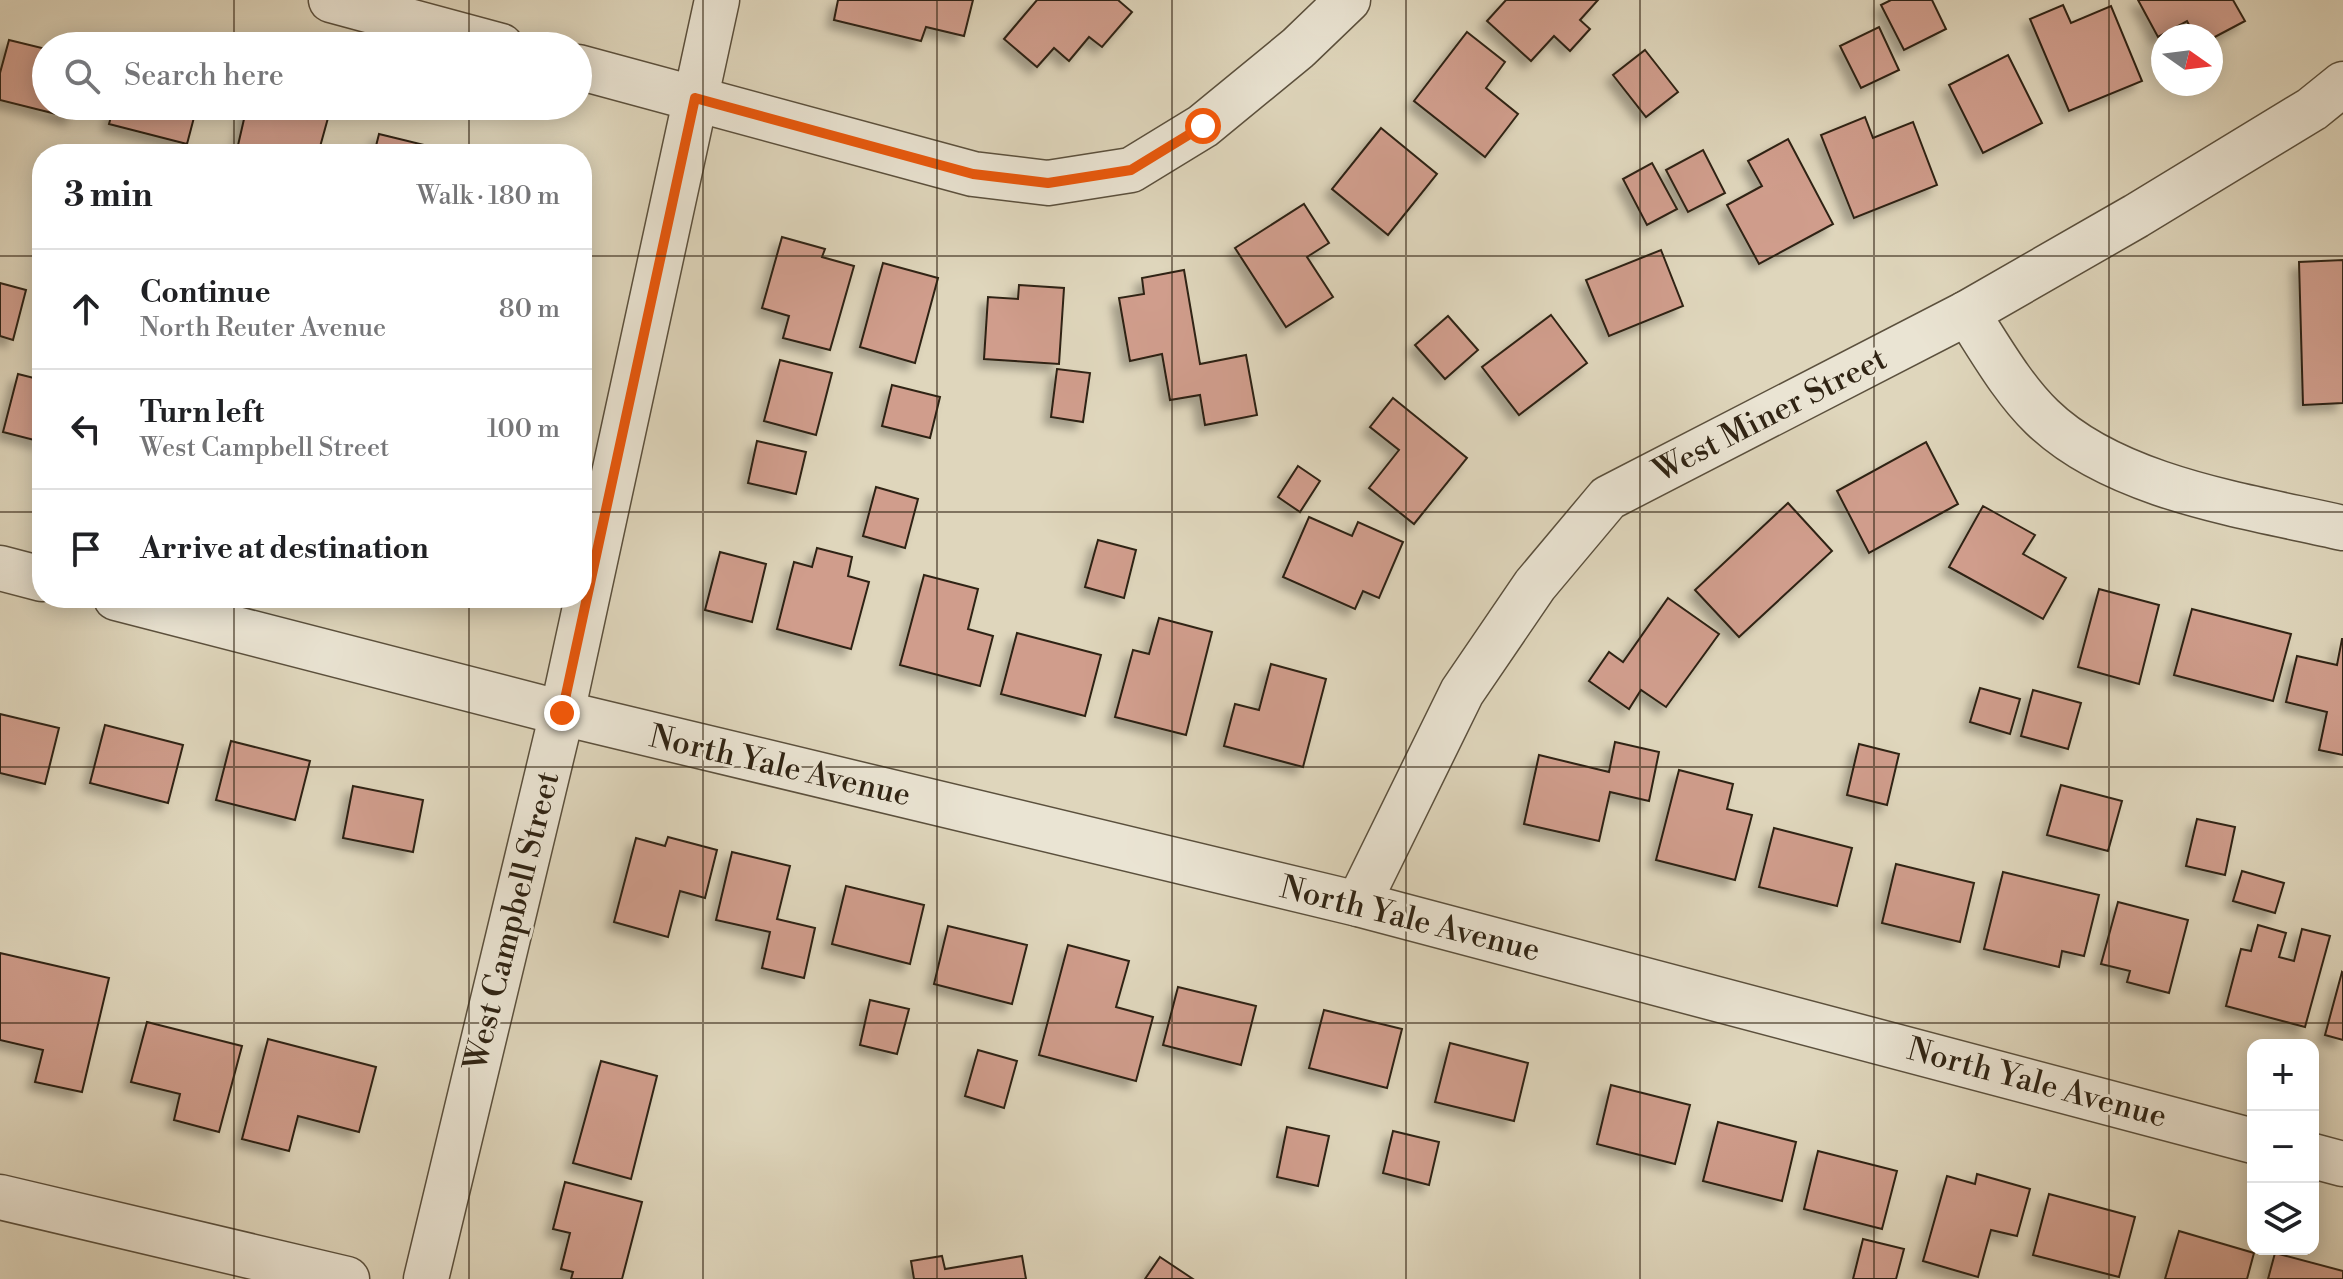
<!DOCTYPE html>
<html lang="en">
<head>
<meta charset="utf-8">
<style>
	body { margin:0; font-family:"Libre Bodoni",serif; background:#f6f6f6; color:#202124 }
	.controls { position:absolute; right:24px; bottom:24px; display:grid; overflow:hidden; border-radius:16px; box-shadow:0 4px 20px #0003 }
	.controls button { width:72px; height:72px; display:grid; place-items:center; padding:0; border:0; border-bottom:2px solid #e0e0e0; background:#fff; color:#202124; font:40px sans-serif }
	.compass { position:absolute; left:2151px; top:24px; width:72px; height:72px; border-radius:50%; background:#fff; box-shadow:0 4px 20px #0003; rotate:104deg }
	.stop { position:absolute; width:24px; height:24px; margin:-18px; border:6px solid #ea580c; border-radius:50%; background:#fff }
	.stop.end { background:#ea580c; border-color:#fff; box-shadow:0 2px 8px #0008 }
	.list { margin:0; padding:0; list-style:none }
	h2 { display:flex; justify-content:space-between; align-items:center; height:104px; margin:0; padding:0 32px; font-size:34px }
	h2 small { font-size:26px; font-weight:400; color:#757577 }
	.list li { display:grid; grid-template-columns:52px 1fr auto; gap:24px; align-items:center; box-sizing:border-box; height:120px; padding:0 32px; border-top:2px solid #e0e0e0 }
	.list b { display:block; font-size:30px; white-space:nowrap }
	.list p { margin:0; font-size:26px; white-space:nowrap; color:#757577 }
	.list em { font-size:26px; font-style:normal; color:#757577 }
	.icon { flex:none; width:44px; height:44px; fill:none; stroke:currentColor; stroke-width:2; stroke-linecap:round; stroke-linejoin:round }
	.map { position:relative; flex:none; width:2343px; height:1279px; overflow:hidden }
	.search { position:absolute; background:#fff; box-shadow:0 4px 20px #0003; left:32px; top:32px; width:560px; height:88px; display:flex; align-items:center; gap:20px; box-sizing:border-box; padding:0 28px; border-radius:44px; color:#757577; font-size:30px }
	.panel { position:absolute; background:#fff; box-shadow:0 4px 20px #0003; left:32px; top:144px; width:560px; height:464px; border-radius:32px }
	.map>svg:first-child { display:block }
	.building { fill:#d09d8c; stroke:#2f2313; stroke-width:2; filter:url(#shadow) }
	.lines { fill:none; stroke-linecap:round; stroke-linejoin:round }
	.minor-casing { stroke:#5b503d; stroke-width:47 }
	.minor { stroke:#eae4d3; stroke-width:44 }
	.route { stroke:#ea580c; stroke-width:10 }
	.grid { fill:none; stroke:#2f2313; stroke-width:2; stroke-opacity:0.55 }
	.labels { text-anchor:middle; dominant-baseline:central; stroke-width:6; stroke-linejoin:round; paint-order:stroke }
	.street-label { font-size:32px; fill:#2f2313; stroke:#eae4d3 }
</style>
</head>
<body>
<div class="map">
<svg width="2343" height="1279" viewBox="0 0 2343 1279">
	<defs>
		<filter id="shadow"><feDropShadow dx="-7" dy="7" stdDeviation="4" flood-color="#0004"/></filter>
	</defs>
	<rect width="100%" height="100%" fill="#dfd6bc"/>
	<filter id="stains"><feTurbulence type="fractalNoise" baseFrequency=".0025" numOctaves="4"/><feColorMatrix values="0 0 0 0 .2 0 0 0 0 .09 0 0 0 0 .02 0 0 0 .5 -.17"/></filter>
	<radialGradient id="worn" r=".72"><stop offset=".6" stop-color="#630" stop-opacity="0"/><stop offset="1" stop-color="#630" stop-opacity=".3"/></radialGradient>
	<g class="building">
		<path d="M838 0H973L964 36 926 27 921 41 834 20Z"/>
		<path d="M1037 0H1118L1132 12 1102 47 1089 37 1069 61 1054 48 1037 67 1004 39Z"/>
		<path d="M1506 0H1598L1580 20 1590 29 1570 51 1554 36 1531 61 1487 21Z"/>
		<path d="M1891 0H1932L1946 29 1904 50 1881 5Z"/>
		<path d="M2138 0H2233L2245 21 2211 39V36H2195L2187 21 2158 37Z"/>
		<path d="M2063 5 2071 23 2111 6 2142 81 2069 111 2030 19Z"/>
		<path d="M1879 27 1899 70 1861 88 1840 46Z"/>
		<path d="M1467 32 1505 62 1486 88 1518 114 1485 157 1414 101Z"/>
		<path d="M9 40 46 49V106H75L72 118 0 100V73Z"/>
		<path d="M1645 50 1678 92 1646 117 1613 75Z"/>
		<path d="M2008 55 2042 123 1983 153 1949 85Z"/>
		<path d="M114 106H197L187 144 109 124Z"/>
		<path d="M247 106H282L328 118 318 154H236Z"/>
		<path d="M1865 117 1873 138 1913 122 1937 185 1854 218 1821 135Z"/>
		<path d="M1381 128 1437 174 1388 235 1332 189Z"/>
		<path d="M379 134 457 153V154H374Z"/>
		<path d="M1788 139 1833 224 1759 264 1727 205 1762 186 1748 161Z"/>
		<path d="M1703 150 1725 193 1688 212 1666 170Z"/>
		<path d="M1652 163 1677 209 1647 225 1623 179Z"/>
		<path d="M1304 204 1329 243 1307 257 1333 297 1286 327 1235 248Z"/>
		<path d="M782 237 825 249 822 257 854 266 830 350 783 338 789 316 762 308Z"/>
		<path d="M1661 250 1683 306 1609 336 1586 280Z"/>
		<path d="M2343 260V403L2303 405 2299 262Z"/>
		<path d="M883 263 938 278 915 363 860 347Z"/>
		<path d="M1184 270 1200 364 1246 355 1257 415 1205 425 1200 395 1170 400 1162 354 1130 361 1119 298 1144 294 1142 278Z"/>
		<path d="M0 283 26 290 13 340 0 336Z"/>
		<path d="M1019 285 1064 288 1059 364 984 359 988 297 1018 299Z"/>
		<path d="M1551 315 1587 363 1519 415 1482 367Z"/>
		<path d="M1448 316 1478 350 1445 379 1415 345Z"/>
		<path d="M780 360 832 373 816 435 764 421Z"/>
		<path d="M1057 369 1090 373 1083 422 1051 417Z"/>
		<path d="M18 374 42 380V442L3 432Z"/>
		<path d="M892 385 940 397 930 438 882 426Z"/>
		<path d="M1393 398 1467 458 1414 524 1369 488 1399 450 1370 427Z"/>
		<path d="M757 441 806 452 796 494 748 483Z"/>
		<path d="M1926 442 1958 504 1869 553 1837 491Z"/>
		<path d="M1298 466 1320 481 1300 512 1278 497Z"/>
		<path d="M876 487 918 499 905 548 863 536Z"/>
		<path d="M1788 503 1832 551 1739 637 1695 590Z"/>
		<path d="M1983 506 2035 535 2023 554 2066 578 2043 619 1949 567Z"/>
		<path d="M1309 517 1352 536 1358 522 1403 542 1379 598 1363 591 1355 609 1283 577Z"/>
		<path d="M1098 540 1136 550 1124 598 1085 587Z"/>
		<path d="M817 548 852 557 848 576 869 582 851 649 777 629 794 562 812 567Z"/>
		<path d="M720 552 766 564 752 622 705 610Z"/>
		<path d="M924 575 978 589 968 629 993 636 980 686 900 665Z"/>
		<path d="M2099 589 2159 605 2139 684 2078 667Z"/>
		<path d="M1668 598 1719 634 1666 707 1641 690 1629 709 1589 681 1609 652 1623 662Z"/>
		<path d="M2192 609 2291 634 2273 701 2174 675Z"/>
		<path d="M1159 618 1212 632 1186 735 1115 717 1133 650 1149 654Z"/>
		<path d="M1017 633 1101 655 1085 716 1001 694Z"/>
		<path d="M2342 639H2343V755L2319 750 2327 712 2286 702 2297 656 2337 665Z"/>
		<path d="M1271 664 1326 679 1303 767 1224 746 1235 704 1259 710Z"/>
		<path d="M1980 688 2020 699 2010 734 1970 722Z"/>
		<path d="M2033 690 2081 703 2068 749 2021 736Z"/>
		<path d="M0 714 59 728 45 784 0 773Z"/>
		<path d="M105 725 183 745 168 803 90 783Z"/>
		<path d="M231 741 310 761 295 820 216 800Z"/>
		<path d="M1615 742 1659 752 1649 801 1610 792 1599 841 1524 824 1539 755 1609 772Z"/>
		<path d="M1859 744 1899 754 1887 805 1847 795Z"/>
		<path d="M1679 770 1733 784 1727 809 1752 815 1735 880 1656 860Z"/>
		<path d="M2061 785 2122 801 2108 851 2047 835Z"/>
		<path d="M353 786 423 800 413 852 343 838Z"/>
		<path d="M2197 819 2235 827 2225 875 2186 866Z"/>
		<path d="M1774 828 1852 848 1837 906 1759 887Z"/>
		<path d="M668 837 717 850 705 898 680 891 668 937 614 922 636 838 665 846Z"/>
		<path d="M732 852 790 866 777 919 815 928 804 978 762 968 770 932 716 920Z"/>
		<path d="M1896 864 1974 883 1960 942 1882 923Z"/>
		<path d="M2242 871 2284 883 2275 913 2233 901Z"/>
		<path d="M2003 872 2099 895 2084 956 2062 951 2059 967 1984 949Z"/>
		<path d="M846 886 924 905 910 964 832 944Z"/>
		<path d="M2118 902 2188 920 2169 993 2127 982 2130 971 2101 964Z"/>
		<path d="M2258 925 2286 933 2279 957 2294 961 2302 929 2330 936 2305 1027 2226 1006 2241 949 2251 951Z"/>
		<path d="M948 926 1027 945 1012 1004 934 984Z"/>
		<path d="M1068 945 1129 961 1116 1007 1153 1017 1136 1081 1039 1055Z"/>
		<path d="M0 953 109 978 82 1092 35 1082 43 1050 0 1040Z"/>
		<path d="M2342 972 2343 973V1040L2325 1035Z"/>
		<path d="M1178 987 1256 1006 1241 1065 1163 1045Z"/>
		<path d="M870 1000 909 1009 897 1054 860 1045Z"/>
		<path d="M1324 1010 1402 1029 1387 1088 1309 1068Z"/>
		<path d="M147 1022 242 1046 219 1132 174 1120 180 1094 131 1082Z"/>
		<path d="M268 1039 376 1067 359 1132 298 1116 289 1151 242 1139Z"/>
		<path d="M1450 1043 1528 1063 1514 1121 1435 1102Z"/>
		<path d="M978 1050 1017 1061 1004 1108 965 1096Z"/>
		<path d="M601 1061 657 1076 631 1179 573 1163Z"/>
		<path d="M1611 1085 1690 1105 1675 1164 1597 1144Z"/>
		<path d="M1718 1122 1796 1142 1782 1201 1703 1181Z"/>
		<path d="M1287 1127 1329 1136 1318 1186 1277 1177Z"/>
		<path d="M1393 1131 1439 1142 1429 1185 1383 1173Z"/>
		<path d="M1818 1151 1897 1171 1882 1229 1804 1209Z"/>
		<path d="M1977 1174 2030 1189 2017 1236 1991 1230 1978 1277 1923 1261 1947 1176 1975 1184Z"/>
		<path d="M565 1182 642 1202 622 1279H571L573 1272 561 1269 570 1233 553 1229Z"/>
		<path d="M2049 1194 2135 1217 2119 1277 2033 1255Z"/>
		<path d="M2179 1231 2254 1253 2247 1279H2165Z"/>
		<path d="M1863 1239 1904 1249 1896 1279H1853Z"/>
		<path d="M2275 1253 2343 1271V1279H2268Z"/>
		<path d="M942 1256 945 1269 1022 1256 1026 1279H914L911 1261Z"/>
		<path d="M1160 1257 1193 1279H1145Z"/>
	</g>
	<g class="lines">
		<defs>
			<g id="minor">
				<path d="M331 0 501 46"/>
				<path d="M578 67 973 174 1048 183 1131 170 1203 126 1298 48 1348 0"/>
				<path d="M1967 313C1990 348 2012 388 2042 417 2115 488 2247 506 2343 528"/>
				<path d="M0 568 42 579"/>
				<path d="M116 598 562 713 1358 904 2253 1141"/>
				<path d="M1358 904 1462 692 1535 585 1608 498 1967 313 2136 216 2312 109 2343 84"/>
				<path d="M2313 1156 2343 1164"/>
				<path d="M0 1197 347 1279"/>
				<path d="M426 1279 562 713 717 0"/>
			</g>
		</defs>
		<use href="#minor" class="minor-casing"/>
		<use href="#minor" class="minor"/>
	</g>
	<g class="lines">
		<path class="route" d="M562 713 695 98 973 174 1048 183 1131 170 1203 126"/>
	</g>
	<path class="grid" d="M234 0V46M469 0V46M703 0V1279M937 0V1279M1172 0V1279M1406 0V1279M1640 0V1279M1874 0V1279M2109 0V1279M234 106V154M469 106V154M0 256H42M582 256H2343M0 512H42M582 512H2343M234 598V1279M469 598V1279M0 767H2343M0 1023H2343"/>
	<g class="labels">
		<g class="street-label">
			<text transform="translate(1770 415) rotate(-27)">West Miner Street</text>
			<text transform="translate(780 766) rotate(13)">North Yale Avenue</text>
			<text transform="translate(1410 919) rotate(14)">North Yale Avenue</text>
			<text transform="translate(512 921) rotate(-76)">West Campbell Street</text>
			<text transform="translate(2037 1083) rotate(15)">North Yale Avenue</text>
		</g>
	</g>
	<rect width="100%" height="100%" filter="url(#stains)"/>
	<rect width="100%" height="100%" fill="url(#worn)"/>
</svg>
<div class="controls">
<button>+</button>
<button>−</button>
<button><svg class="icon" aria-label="layers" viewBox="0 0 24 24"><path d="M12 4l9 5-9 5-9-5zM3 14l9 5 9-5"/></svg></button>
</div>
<svg class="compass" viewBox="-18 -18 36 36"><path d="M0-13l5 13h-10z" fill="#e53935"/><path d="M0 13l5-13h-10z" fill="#757577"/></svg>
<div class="stop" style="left:1203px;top:126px"></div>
<div class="stop end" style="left:562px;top:713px"></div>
<div class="search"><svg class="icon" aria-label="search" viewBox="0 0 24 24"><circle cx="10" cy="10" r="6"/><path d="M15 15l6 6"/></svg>Search here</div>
<section class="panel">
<h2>3 min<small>Walk · 180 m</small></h2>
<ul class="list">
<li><svg class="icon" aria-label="ahead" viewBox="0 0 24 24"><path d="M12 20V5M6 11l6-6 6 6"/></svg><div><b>Continue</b><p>North Reuter Avenue</p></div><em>80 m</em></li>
<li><svg class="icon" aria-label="left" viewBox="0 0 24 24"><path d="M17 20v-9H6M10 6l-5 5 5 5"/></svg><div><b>Turn left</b><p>West Campbell Street</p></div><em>100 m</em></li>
<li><svg class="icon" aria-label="arrive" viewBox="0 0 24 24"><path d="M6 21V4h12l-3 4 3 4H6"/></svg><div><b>Arrive at destination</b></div></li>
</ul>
</section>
</div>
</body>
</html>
